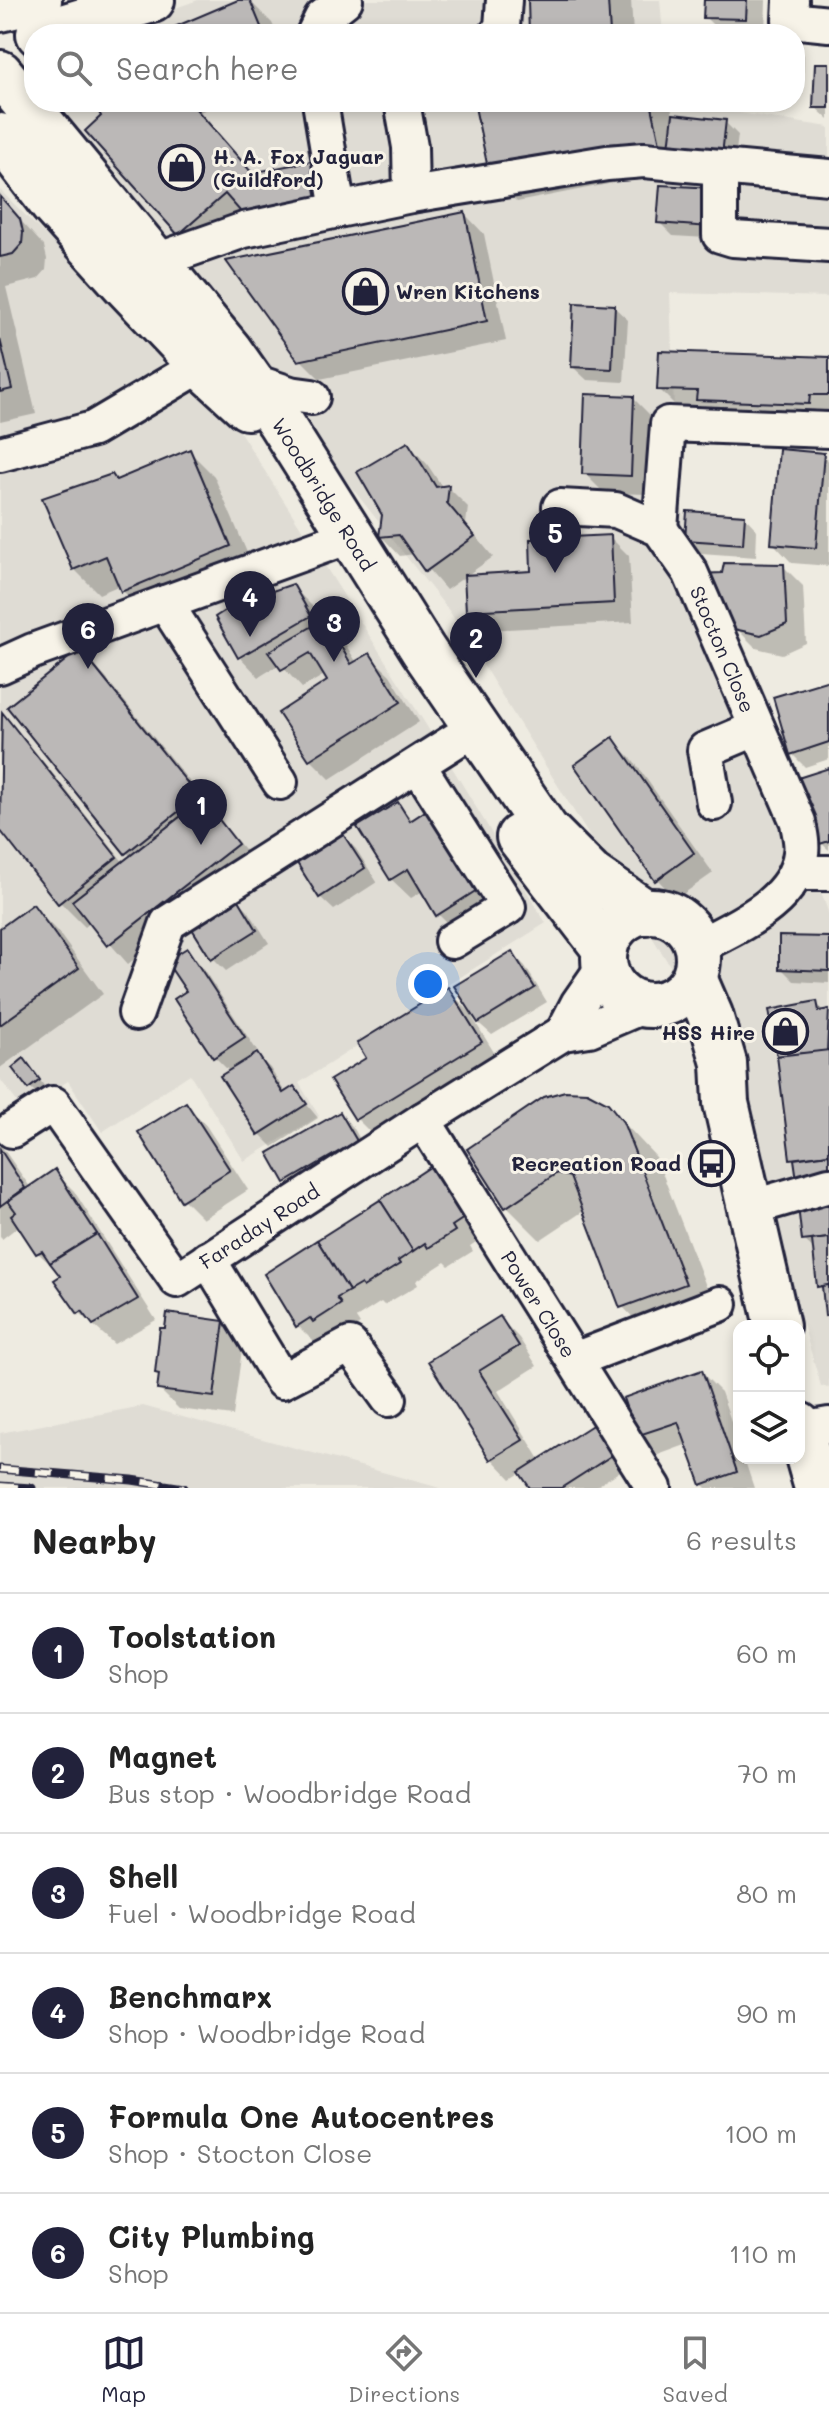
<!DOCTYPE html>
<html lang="en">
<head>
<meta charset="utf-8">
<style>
	body { margin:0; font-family:Mali,sans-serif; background:#f2f2f2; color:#222 }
	.controls { position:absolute; right:24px; bottom:24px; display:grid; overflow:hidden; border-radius:16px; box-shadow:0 4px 12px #0003 }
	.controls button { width:72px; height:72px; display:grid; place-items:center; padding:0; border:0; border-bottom:2px solid #e0e0e0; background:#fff; color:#222; font:40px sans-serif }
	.you { position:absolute; left:428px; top:984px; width:28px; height:28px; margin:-20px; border:6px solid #fff; border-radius:50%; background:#1a73e8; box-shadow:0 0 0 12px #1a73e833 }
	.badge { display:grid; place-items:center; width:52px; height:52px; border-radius:50%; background:#22223b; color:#fff; font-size:26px; font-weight:700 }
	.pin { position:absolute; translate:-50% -66px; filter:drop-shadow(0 2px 4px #0008) }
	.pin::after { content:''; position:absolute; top:42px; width:28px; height:24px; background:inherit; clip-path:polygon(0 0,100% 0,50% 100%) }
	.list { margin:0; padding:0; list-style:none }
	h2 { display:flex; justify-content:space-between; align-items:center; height:104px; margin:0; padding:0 32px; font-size:34px }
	h2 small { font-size:26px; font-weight:400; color:#767676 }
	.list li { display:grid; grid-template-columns:52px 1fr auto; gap:24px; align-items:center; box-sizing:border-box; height:120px; padding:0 32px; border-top:2px solid #e0e0e0 }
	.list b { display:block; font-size:30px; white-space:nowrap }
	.list p { margin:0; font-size:26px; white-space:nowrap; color:#767676 }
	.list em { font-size:26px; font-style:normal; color:#767676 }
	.icon { flex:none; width:44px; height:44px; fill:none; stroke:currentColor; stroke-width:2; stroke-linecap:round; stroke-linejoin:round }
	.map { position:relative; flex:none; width:829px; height:1488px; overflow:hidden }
	.search { position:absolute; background:#fff; box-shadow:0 4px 12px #0003; left:24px; right:24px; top:24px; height:88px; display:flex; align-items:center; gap:20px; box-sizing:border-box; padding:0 28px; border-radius:32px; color:#767676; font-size:30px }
	.sheet { height:824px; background:#fff }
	nav { display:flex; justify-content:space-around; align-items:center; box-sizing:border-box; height:112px; border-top:2px solid #e0e0e0; background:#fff; font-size:22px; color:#767676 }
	nav a { display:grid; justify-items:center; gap:4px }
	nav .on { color:#22223b }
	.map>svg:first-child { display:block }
	.built { fill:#dfdcd4 }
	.shadow { fill:#0003 }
	.building { fill:#bbb8b7; stroke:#22223b; stroke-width:2 }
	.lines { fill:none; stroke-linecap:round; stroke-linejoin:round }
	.minor-casing { stroke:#22223b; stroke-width:40 }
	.major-casing { stroke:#22223b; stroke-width:50 }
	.minor { stroke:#f7f3e8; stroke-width:34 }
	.major { stroke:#f7f3e8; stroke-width:44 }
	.rail-casing { stroke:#22223b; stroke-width:9 }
	.rail { stroke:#f7f3e8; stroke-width:6; stroke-dasharray:18; stroke-linecap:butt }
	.labels { text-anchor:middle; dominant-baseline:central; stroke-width:6; stroke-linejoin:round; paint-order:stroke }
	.poi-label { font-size:20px; font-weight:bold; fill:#22223b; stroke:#f7f3e8; text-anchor:start }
	.street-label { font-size:20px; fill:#22223b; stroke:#f7f3e8 }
</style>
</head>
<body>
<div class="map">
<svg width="829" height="1488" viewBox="0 0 829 1488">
	<rect width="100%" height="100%" fill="#eeebe1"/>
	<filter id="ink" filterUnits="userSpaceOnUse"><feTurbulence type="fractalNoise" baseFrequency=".0125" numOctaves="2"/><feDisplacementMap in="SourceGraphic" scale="16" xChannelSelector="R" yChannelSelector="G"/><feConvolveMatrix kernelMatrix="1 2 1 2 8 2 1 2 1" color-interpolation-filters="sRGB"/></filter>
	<g filter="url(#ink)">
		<g class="built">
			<path d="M198 0H660L663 34H103Z"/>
			<path d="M47 102H669L829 127V297L670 293 677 496 829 914V1388L821 1386 723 1051 450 612Z"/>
			<path d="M0 190 235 424 433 736 546 923 356 1043 357 1046 299 1083 319 1116 244 1161 190 1074 102 1132 68 1081 23 1110 0 1079Z"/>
			<path d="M143 1406 440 1488H0V1433Z"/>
		</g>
		<g class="shadow">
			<path d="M244 0H249L272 23 277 34H163Z"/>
			<path d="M530 0H631L633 34H531Z"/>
			<path d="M706 0H766L765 34H722L705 17Z"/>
			<path d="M795 45 804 55 803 95H795Z"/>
			<path d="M829 65V120L815 107Z"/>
			<path d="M96 102H223L200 112 254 174 311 163 336 188 345 227 274 243 250 219 205 259 87 131 103 116Z"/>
			<path d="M476 102H670L673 116 725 122 738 135 734 167 684 169 517 202 492 177Z"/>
			<path d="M662 187 723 239 673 236 659 222Z"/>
			<path d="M0 198 44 246 47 259 46 270 38 279 6 287 36 414 0 422Z"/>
			<path d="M465 214 484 234 506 341 320 379 300 359Z"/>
			<path d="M614 307 628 320 624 382 587 380 573 367Z"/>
			<path d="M829 359V414L679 409 659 389Z"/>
			<path d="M633 398 653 418 650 494 604 493 584 473Z"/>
			<path d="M408 444 427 464 443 488 448 487 468 507 466 524 493 557 446 590 415 554 400 556 381 536Z"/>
			<path d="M189 451 214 476 255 571 148 616 123 591 120 585 99 594 74 569 117 482Z"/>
			<path d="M823 455 829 461V566L792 563 773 543Z"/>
			<path d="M744 516 757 530 756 557 701 553 687 540Z"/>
			<path d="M610 537 629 556 633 622 488 630 468 610 534 573Z"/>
			<path d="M783 566 803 586 806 643 782 654 756 648 735 627Z"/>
			<path d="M292 586 312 606 322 623 325 622 344 642 357 663 370 656 390 675 419 722 330 779 310 759 281 714 330 681 326 674 302 688 280 664 259 677 240 657Z"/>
			<path d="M80 652 105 677 256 864 128 964 91 922 85 927 60 902 0 827 1 715 26 740 124 863 131 857 10 707Z"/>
			<path d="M829 682V759L805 767 792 754Z"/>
			<path d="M613 740 633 760 713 873 676 899 657 879Z"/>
			<path d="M829 770V850L821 843Z"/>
			<path d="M398 805 414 821 427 813 495 910 458 934 438 914 423 891 411 898 391 879Z"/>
			<path d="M343 836 356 849 377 882 334 910 320 897Z"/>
			<path d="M235 897 248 910 269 943 226 971 212 957Z"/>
			<path d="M33 907 58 932 103 994 0 1068V930Z"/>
			<path d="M829 939V983L794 981 781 968Z"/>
			<path d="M187 950 200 964 257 1051 254 1053 270 1068 286 1094 294 1089 318 1118 273 1147 259 1133 230 1072 215 1057 189 991Z"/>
			<path d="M512 953 525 966 547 1002 492 1035 472 1017 500 1062 376 1138 356 1118 369 1059 448 990 473 1015Z"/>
			<path d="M817 1004 825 1012 829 1011V1182L791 1158Z"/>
			<path d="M30 1067 45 1087 36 1093 30 1087Z"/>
			<path d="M186 1104 205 1124 248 1190 203 1219 183 1199Z"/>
			<path d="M607 1105 656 1157 718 1317 655 1340 622 1306 585 1210 540 1240 507 1207 470 1149Z"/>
			<path d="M340 1114 353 1127 369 1155 299 1195 286 1181Z"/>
			<path d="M0 1144 30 1187 55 1172 74 1191 156 1320 114 1344 80 1313 57 1280 63 1276 38 1253 20 1225 2 1239 0 1237Z"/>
			<path d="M433 1168 485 1236 470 1246 473 1251 449 1266 445 1262 416 1281 418 1285 384 1305 381 1302 356 1318 360 1324 334 1340 317 1345 298 1326Z"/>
			<path d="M829 1205V1317L825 1291 819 1286 815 1250 804 1240Z"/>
			<path d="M500 1318 519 1338 537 1366 498 1391 541 1461 594 1427 625 1468 594 1488H532L522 1472 511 1479 492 1459 430 1361Z"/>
			<path d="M223 1322 243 1342 233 1416 179 1409 159 1389 161 1376 157 1372Z"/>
			<path d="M701 1372 721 1392 739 1444V1458H744L754 1488H706L702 1484 688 1444 658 1455 638 1435Z"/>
		</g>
		<g class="building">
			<path d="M238 0H250L264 34H158Z"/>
			<path d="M528 0H608L610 34H529Z"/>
			<path d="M704 0H747L746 19 703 18Z"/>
			<path d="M815 63H829V108H813Z"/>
			<path d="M93 102H190L252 173 311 161 321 203 247 219 225 194 178 235 85 131 101 116Z"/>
			<path d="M474 102H651L660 144 490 178Z"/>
			<path d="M673 114 726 120 722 155 669 148Z"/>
			<path d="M660 185 713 188 710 227 657 223Z"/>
			<path d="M0 196 20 219 23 232 22 244 13 254 0 257Z"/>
			<path d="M465 212 487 321 298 361 226 261Z"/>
			<path d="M574 303 615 305 612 369 571 367Z"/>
			<path d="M0 339 12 389 0 392Z"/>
			<path d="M659 351 829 357V395H810L809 404 696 400 697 391 657 390Z"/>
			<path d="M585 394 634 396 631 476 582 474Z"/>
			<path d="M408 442 436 487 449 485 447 503 475 536 425 572 399 535 379 537 382 515 357 472Z"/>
			<path d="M190 449 231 546 121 592 106 556 73 570 42 498 112 474 116 480Z"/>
			<path d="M779 449 824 453 816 548 771 544Z"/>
			<path d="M687 511 745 515 743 544 685 540Z"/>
			<path d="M611 535 614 603 466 611 464 575 531 571 530 539Z"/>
			<path d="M724 563 784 564 787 624 761 635 734 629 698 574 722 573Z"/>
			<path d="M293 584 311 616 238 658 215 617 237 603Z"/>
			<path d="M325 619 351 664 370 653 401 702 309 760 278 713 327 681 310 653 281 670 268 652Z"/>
			<path d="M80 649 198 796 125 854 7 707Z"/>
			<path d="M829 680V742L790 755 773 697Z"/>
			<path d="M2 712 117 857 58 904 0 830Z"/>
			<path d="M613 737 694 853 655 881 574 765Z"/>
			<path d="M829 768V841L820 844 798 778Z"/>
			<path d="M203 799 238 844 107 946 72 901Z"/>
			<path d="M398 802 410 821 427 810 477 890 436 916 408 869 390 880 357 827Z"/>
			<path d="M343 834 365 868 319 898 297 863Z"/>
			<path d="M236 895 257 930 211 959 189 924Z"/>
			<path d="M33 904 79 968 0 1025V928Z"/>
			<path d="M779 936 829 937V971L779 969Z"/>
			<path d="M187 948 245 1037 213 1058 174 999 186 991 166 961Z"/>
			<path d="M512 951 535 988 478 1023 454 986Z"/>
			<path d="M448 987 482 1042 355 1120 330 1080 366 1058 357 1043Z"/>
			<path d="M817 1001 819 1011 829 1009 827 1051 777 1056 769 1010Z"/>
			<path d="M829 1050V1154L790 1159 777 1056Z"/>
			<path d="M257 1053 283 1093 294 1086 307 1104 258 1135 220 1076Z"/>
			<path d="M24 1058 40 1080 28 1089 12 1068Z"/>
			<path d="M565 1091 587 1092 608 1103 623 1122 686 1284 620 1308 570 1177 557 1173 505 1208 467 1149 544 1097Z"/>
			<path d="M186 1102 230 1170 181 1201 138 1132Z"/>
			<path d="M340 1112 357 1141 285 1183 268 1153Z"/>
			<path d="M0 1149 25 1188 0 1206Z"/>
			<path d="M829 1154V1176L797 1180 794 1159Z"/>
			<path d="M433 1165 467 1216 452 1226 455 1231 428 1248 425 1243 413 1251 380 1200Z"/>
			<path d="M55 1169 97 1234 50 1263 42 1251 36 1254 11 1216 16 1212 8 1201Z"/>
			<path d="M380 1200 413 1251 398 1261 400 1264 363 1287 361 1284 349 1291 317 1240Z"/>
			<path d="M829 1203V1238L802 1241 798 1206Z"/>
			<path d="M97 1234 138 1299 93 1325 82 1311 78 1314 54 1280 60 1276 50 1263Z"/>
			<path d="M829 1238V1285L817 1287 812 1240Z"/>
			<path d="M317 1240 349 1291 337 1298 341 1304 313 1322 310 1318 296 1327 264 1274Z"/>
			<path d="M829 1285V1315L825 1316 822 1286Z"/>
			<path d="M167 1313 224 1321 214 1397 157 1390 159 1374 155 1373 160 1328H165Z"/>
			<path d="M500 1316 519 1346 479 1371 523 1440 490 1460 428 1361Z"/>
			<path d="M702 1370 737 1472 701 1485 678 1422 636 1436 623 1398Z"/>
			<path d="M594 1424 614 1454 561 1488H530L519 1472Z"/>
		</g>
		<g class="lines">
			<defs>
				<g id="minor">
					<path d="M791 0 790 20 829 24"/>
					<path d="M314 34 322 18 345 0"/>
					<path d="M497 34 502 27 504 0"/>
					<path d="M720 167V235L733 239 829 245"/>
					<path d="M411 195 607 163 644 160 829 177"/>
					<path d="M338 210 411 195 410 147 402 102"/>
					<path d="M156 261 244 230 338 210 320 102"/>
					<path d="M251 381 290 394 312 397"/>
					<path d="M0 454 93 429 201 365"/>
					<path d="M560 507 616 510 660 529 690 572 798 822C799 831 803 843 801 853 795 903 736 926 697 947"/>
					<path d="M660 529 668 424 829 430"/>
					<path d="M165 603 280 782"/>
					<path d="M0 666 33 651 336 541"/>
					<path d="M418 765 508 907 452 941"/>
					<path d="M714 803 705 750 757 728"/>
					<path d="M796 873H829"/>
					<path d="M136 1013 168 923 456 740"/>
					<path d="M563 1033 578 1004 605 965"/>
					<path d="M423 1120 654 1488"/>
					<path d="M12 1130 53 1104 177 1280 423 1120 563 1033 589 1029 645 1005"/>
					<path d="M750 1208 829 1185"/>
					<path d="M208 1259 282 1381 350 1345 389 1399"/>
					<path d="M574 1360 720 1304"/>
					<path d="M800 1430 829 1425"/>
				</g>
				<g id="major">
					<path d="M0 9 39 0"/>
					<path d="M39 34 152 0"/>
					<path d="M0 73 229 350 279 421 423 650 546 830 591 875 645 912"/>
					<path d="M0 136 52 204 126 286 201 365 247 407"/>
					<path d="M519 837 605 949"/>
					<circle cx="651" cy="958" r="47"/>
					<path d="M694 978 710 1015 724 1063 726 1103 777 1326"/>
					<path d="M799 1425 817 1488"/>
				</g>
			</defs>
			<use href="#minor" class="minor-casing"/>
			<use href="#major" class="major-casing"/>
			<use href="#minor" class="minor"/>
			<use href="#major" class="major"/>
			<defs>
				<g id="rail">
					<path d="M0 1469 132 1480 184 1488"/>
					<path d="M0 1486 32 1488"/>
				</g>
			</defs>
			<use href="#rail" class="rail-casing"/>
			<use href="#rail" class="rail"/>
		</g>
	</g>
	<defs>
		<symbol id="shop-ring" viewBox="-11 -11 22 22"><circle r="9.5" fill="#f7f3e8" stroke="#22223b" stroke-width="1.5"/><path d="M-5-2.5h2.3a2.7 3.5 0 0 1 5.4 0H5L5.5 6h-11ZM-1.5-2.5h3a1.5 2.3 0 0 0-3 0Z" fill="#22223b"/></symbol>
		<symbol id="bus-ring" viewBox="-11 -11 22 22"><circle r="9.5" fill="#f7f3e8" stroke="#22223b" stroke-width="1.5"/><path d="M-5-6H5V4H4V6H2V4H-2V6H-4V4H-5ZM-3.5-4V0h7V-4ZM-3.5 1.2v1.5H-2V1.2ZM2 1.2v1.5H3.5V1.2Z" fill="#22223b"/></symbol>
	</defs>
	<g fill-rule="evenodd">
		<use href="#shop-ring" x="156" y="142" width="51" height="51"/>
		<use href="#shop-ring" x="340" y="266" width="51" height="51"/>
		<use href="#shop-ring" x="760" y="1006" width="51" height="51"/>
		<use href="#bus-ring" x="686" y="1138" width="51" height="51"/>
	</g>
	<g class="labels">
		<g class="poi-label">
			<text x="213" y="156">H. A. Fox Jaguar<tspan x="213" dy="23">(Guildford)</tspan></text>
			<text x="396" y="291">Wren Kitchens</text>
			<text x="755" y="1032" text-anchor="end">HSS Hire</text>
			<text x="681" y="1163" text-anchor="end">Recreation Road</text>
		</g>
		<g class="street-label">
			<text transform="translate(324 494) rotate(58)">Woodbridge Road</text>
			<text transform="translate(723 649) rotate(67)">Stocton Close</text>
			<text transform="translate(259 1226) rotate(-33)">Faraday Road</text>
			<text transform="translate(539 1304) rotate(58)">Power Close</text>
		</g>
	</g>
</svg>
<div class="controls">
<button><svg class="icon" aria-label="locate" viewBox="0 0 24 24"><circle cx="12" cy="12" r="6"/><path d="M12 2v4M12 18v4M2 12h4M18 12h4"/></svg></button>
<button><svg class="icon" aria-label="layers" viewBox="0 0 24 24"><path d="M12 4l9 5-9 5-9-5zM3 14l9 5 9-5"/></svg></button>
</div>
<div class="you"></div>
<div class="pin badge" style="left:201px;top:845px">1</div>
<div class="pin badge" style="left:476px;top:678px">2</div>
<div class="pin badge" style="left:334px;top:662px">3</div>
<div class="pin badge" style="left:250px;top:637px">4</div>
<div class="pin badge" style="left:555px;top:573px">5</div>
<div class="pin badge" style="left:88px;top:669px">6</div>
<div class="search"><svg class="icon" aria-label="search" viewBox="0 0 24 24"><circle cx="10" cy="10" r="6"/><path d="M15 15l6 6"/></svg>Search here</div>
</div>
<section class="sheet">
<h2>Nearby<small>6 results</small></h2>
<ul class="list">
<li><span class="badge">1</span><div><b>Toolstation</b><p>Shop</p></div><em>60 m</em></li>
<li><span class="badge">2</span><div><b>Magnet</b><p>Bus stop · Woodbridge Road</p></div><em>70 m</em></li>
<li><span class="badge">3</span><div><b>Shell</b><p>Fuel · Woodbridge Road</p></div><em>80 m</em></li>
<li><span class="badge">4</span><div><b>Benchmarx</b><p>Shop · Woodbridge Road</p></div><em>90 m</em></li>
<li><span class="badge">5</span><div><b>Formula One Autocentres</b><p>Shop · Stocton Close</p></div><em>100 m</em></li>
<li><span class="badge">6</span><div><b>City Plumbing</b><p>Shop</p></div><em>110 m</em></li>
</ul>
</section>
<nav>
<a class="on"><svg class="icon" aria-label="map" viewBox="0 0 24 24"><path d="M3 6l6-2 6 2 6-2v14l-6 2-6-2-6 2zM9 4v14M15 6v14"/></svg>Map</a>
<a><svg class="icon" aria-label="directions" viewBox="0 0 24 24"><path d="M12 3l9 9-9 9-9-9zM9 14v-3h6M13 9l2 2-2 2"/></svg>Directions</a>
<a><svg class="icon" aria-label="saved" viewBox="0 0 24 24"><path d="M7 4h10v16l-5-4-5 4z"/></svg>Saved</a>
</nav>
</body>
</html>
